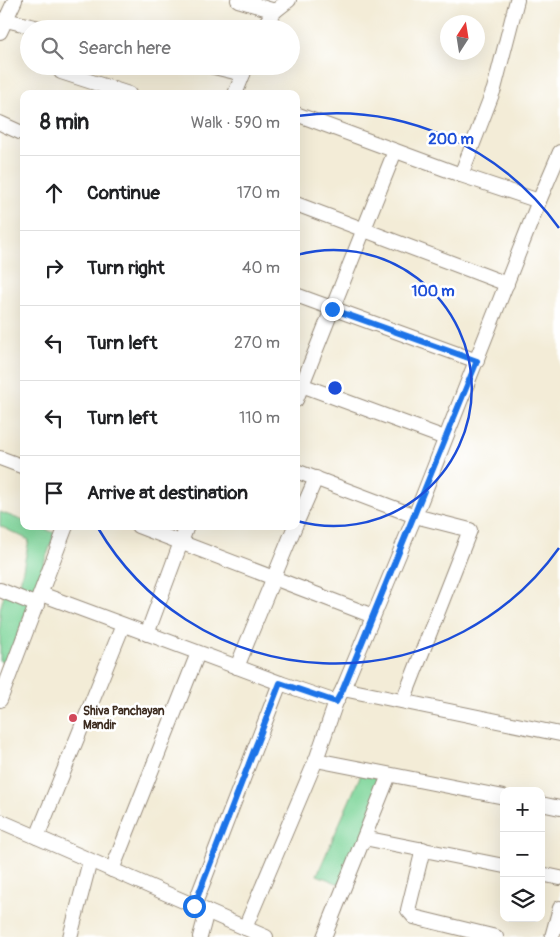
<!DOCTYPE html>
<html lang="en">
<head>
<meta charset="utf-8">
<style>
	body { margin:0; font-family:Pangolin,sans-serif; background:#f6f6f6; color:#202124 }
	.controls { position:absolute; right:15px; bottom:15px; display:grid; overflow:hidden; border-radius:10px; box-shadow:0 5px 20px #0002 }
	.controls button { width:45px; height:45px; display:grid; place-items:center; padding:0; border:0; border-bottom:1px solid #e0e0e0; background:#fff; color:#202124; font:25px sans-serif }
	.compass { position:absolute; left:440px; top:15px; width:45px; height:45px; border-radius:50%; background:#fff; box-shadow:0 5px 20px #0002; rotate:12deg }
	.stop { position:absolute; width:15px; height:15px; margin:-11px; border:4px solid #1a73e8; border-radius:50%; background:#fff }
	.stop.end { background:#1a73e8; border-color:#fff; box-shadow:0 1px 5px #0008 }
	.list { margin:0; padding:0; list-style:none }
	h2 { display:flex; justify-content:space-between; align-items:center; height:65px; margin:0; padding:0 20px; font-size:21px }
	h2 small { font-size:16px; font-weight:400; color:#757577 }
	.list li { display:grid; grid-template-columns:32px 1fr auto; gap:15px; align-items:center; box-sizing:border-box; height:75px; padding:0 20px; border-top:1px solid #e0e0e0 }
	.list b { display:block; font-size:19px; white-space:nowrap }
	.list em { font-size:16px; font-style:normal; color:#757577 }
	.icon { flex:none; width:28px; height:28px; fill:none; stroke:currentColor; stroke-width:2; stroke-linecap:round; stroke-linejoin:round }
	.map { position:relative; flex:none; width:560px; height:937px; overflow:hidden }
	.search { position:absolute; background:#fff; box-shadow:0 5px 20px #0002; left:20px; top:20px; width:280px; height:55px; display:flex; align-items:center; gap:12px; box-sizing:border-box; padding:0 18px; border-radius:28px; color:#757577; font-size:19px }
	.panel { position:absolute; background:#fff; box-shadow:0 5px 20px #0002; left:20px; top:90px; width:280px; height:440px; border-radius:10px }
	.map>svg:first-child { display:block }
	.green { fill:#7ed59a; stroke:#5c805c }
	.lines { fill:none; stroke-linecap:round; stroke-linejoin:round }
	.minor-casing { stroke:#978b7a; stroke-width:16 }
	.minor { stroke:#fff; stroke-width:14 }
	.route { stroke:#1a73e8; stroke-width:6 }
	.ring { fill:none; stroke:#1d4ed8; stroke-width:2.5 }
	.poi-dot { fill:#d1495b; stroke:#fff; stroke-width:2 }
	.labels { text-anchor:middle; dominant-baseline:central; stroke-width:5; stroke-linejoin:round; paint-order:stroke }
	.poi-label { font-size:12px; font-weight:bold; fill:#3b2a1e; stroke:#fff; text-anchor:start }
	.centre { fill:#1d4ed8; stroke:#fff; stroke-width:2.5 }
	.ring-label { font-size:15px; text-anchor:middle; font-weight:bold; fill:#1d4ed8; stroke:#fff; stroke-width:5; stroke-linejoin:round; paint-order:stroke }
</style>
</head>
<body>
<div class="map">
<svg width="560" height="937" viewBox="0 0 560 937">
	<rect width="100%" height="100%" fill="#fff"/>
	<filter id="ink" filterUnits="userSpaceOnUse"><feTurbulence type="fractalNoise" baseFrequency=".02" numOctaves="2"/><feDisplacementMap in="SourceGraphic" scale="10" xChannelSelector="R" yChannelSelector="G"/><feConvolveMatrix kernelMatrix="1 2 1 2 8 2 1 2 1" color-interpolation-filters="sRGB"/></filter>
	<filter id="wash" filterUnits="userSpaceOnUse"><feTurbulence type="fractalNoise" baseFrequency=".0096" numOctaves="4" result="noise"/><feDisplacementMap in="SourceGraphic" scale="20" xChannelSelector="R" yChannelSelector="G"/><feGaussianBlur stdDeviation="1.12" result="paint"/><feColorMatrix in="noise" values="0 0 0 0 0 0 0 0 0 0 0 0 0 0 0 0 0 1.4 0 .05"/><feComposite in="paint" operator="in"/></filter>
	<g filter="url(#wash)">
		<rect width="100%" height="100%" fill="#f3ecd7"/>
		<g class="green">
			<path d="M0 512 24 521V526H36L55 533 7 664 0 661V609L6 588 19 589 29 540 0 526Z"/>
			<path d="M361 774 383 779 347 887 317 875Z"/>
		</g>
	</g>
	<g filter="url(#ink)">
		<g class="lines">
			<defs>
				<g id="minor">
					<path d="M238 0 275 11"/>
					<path d="M6 20 43 29"/>
					<path d="M261 29 275 11 289 0"/>
					<path d="M0 32 15 0"/>
					<path d="M210 66 243 74"/>
					<path d="M61 72 129 94"/>
					<path d="M235 94 246 67"/>
					<path d="M296 114 461 175 539 201"/>
					<path d="M0 123 24 134"/>
					<path d="M461 175 494 89 517 0"/>
					<path d="M296 204 507 284"/>
					<path d="M296 295 477 361"/>
					<path d="M296 383 445 438"/>
					<path d="M296 400 395 151"/>
					<path d="M0 458 24 467"/>
					<path d="M296 471 415 516 470 530 403 701"/>
					<path d="M296 524 316 478"/>
					<path d="M138 526 373 616"/>
					<path d="M0 590 37 605"/>
					<path d="M41 594 280 683 336 702 343 689 560 734"/>
					<path d="M147 634 187 526"/>
					<path d="M237 667 295 526"/>
					<path d="M343 689 415 516 539 201 560 152"/>
					<path d="M0 700 66 526"/>
					<path d="M336 702 316 760 504 797"/>
					<path d="M541 804 560 808"/>
					<path d="M0 821 266 937"/>
					<path d="M37 837 123 625"/>
					<path d="M364 838 504 866"/>
					<path d="M423 849 408 910 414 917 496 937"/>
					<path d="M112 870 198 653"/>
					<path d="M541 874 560 878"/>
					<path d="M194 906 280 683"/>
					<path d="M245 928 316 760"/>
					<path d="M70 937 90 861"/>
					<path d="M200 937 207 911"/>
					<path d="M324 937 389 775"/>
					<path d="M552 937 560 908"/>
				</g>
			</defs>
			<use href="#minor" class="minor-casing"/>
			<use href="#minor" class="minor"/>
		</g>
	</g>
	<g class="lines" filter="url(#ink)">
		<path class="route" d="M194 906 280 683 336 702 343 689 477 361 332 309"/>
	</g>
	<g class="ring">
		<path d="M297 255A138 138 0 1 1 297 521"/>
		<path d="M559 548A275 275 0 0 1 98 528M297 116A275 275 0 0 1 559 228"/>
	</g>
	<circle class="poi-dot" cx="73" cy="718" r="5"/>
	<g class="labels">
		<g class="poi-label">
			<text x="83" y="711">Shiva Panchayan<tspan x="83" dy="14">Mandir</tspan></text>
		</g>
	</g>
	<circle cx="335" cy="388" r="8" class="centre"/>
	<g class="ring-label">
		<text x="451" y="144">200 m</text>
		<text x="433" y="296">100 m</text>
	</g>
</svg>
<div class="controls">
<button>+</button>
<button>−</button>
<button><svg class="icon" aria-label="layers" viewBox="0 0 24 24"><path d="M12 4l9 5-9 5-9-5zM3 14l9 5 9-5"/></svg></button>
</div>
<svg class="compass" viewBox="-18 -18 36 36"><path d="M0-13l5 13h-10z" fill="#e53935"/><path d="M0 13l5-13h-10z" fill="#757577"/></svg>
<div class="stop" style="left:194px;top:906px"></div>
<div class="stop end" style="left:332px;top:309px"></div>
<div class="search"><svg class="icon" aria-label="search" viewBox="0 0 24 24"><circle cx="10" cy="10" r="6"/><path d="M15 15l6 6"/></svg>Search here</div>
<section class="panel">
<h2>8 min<small>Walk · 590 m</small></h2>
<ul class="list">
<li><svg class="icon" aria-label="ahead" viewBox="0 0 24 24"><path d="M12 20V5M6 11l6-6 6 6"/></svg><div><b>Continue</b></div><em>170 m</em></li>
<li><svg class="icon" aria-label="right" viewBox="0 0 24 24"><path d="M7 20v-9h11M14 6l5 5-5 5"/></svg><div><b>Turn right</b></div><em>40 m</em></li>
<li><svg class="icon" aria-label="left" viewBox="0 0 24 24"><path d="M17 20v-9H6M10 6l-5 5 5 5"/></svg><div><b>Turn left</b></div><em>270 m</em></li>
<li><svg class="icon" aria-label="left" viewBox="0 0 24 24"><path d="M17 20v-9H6M10 6l-5 5 5 5"/></svg><div><b>Turn left</b></div><em>110 m</em></li>
<li><svg class="icon" aria-label="arrive" viewBox="0 0 24 24"><path d="M6 21V4h12l-3 4 3 4H6"/></svg><div><b>Arrive at destination</b></div></li>
</ul>
</section>
</div>
</body>
</html>
